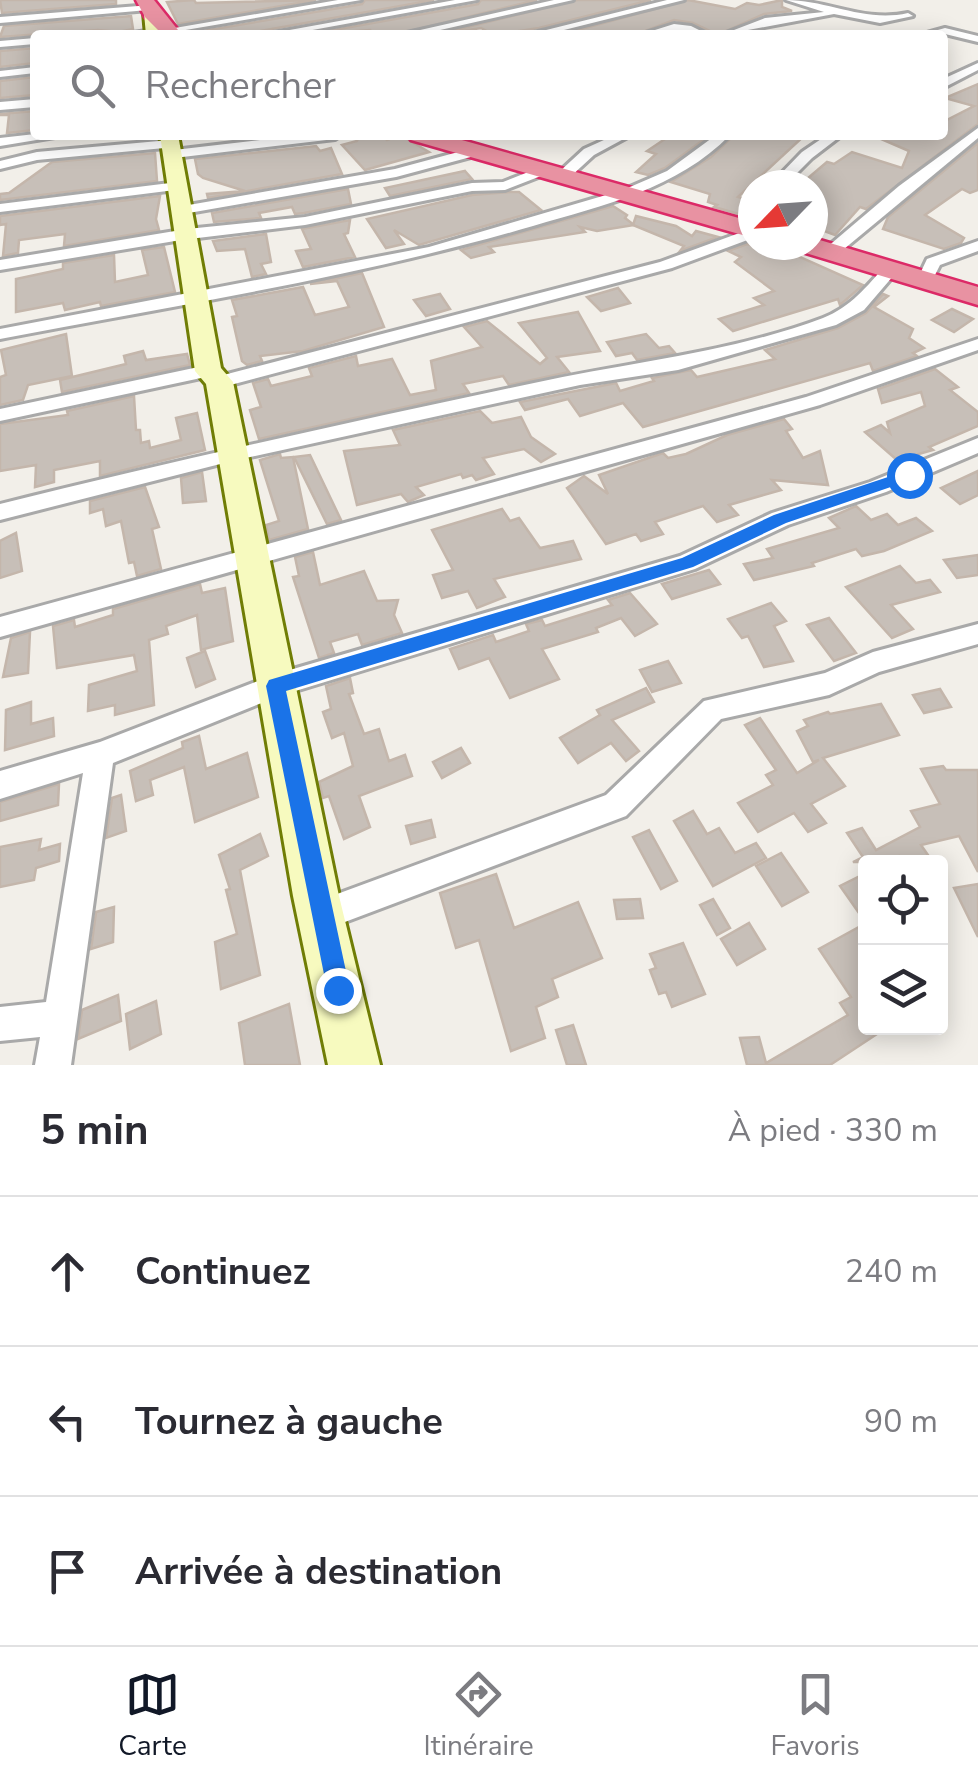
<!DOCTYPE html>
<html lang="fr">
<head>
<meta charset="utf-8">
<style>
	body { margin:0; font-family:"Nunito Sans",sans-serif; background:#f7f7f7; color:#2b2b33 }
	.controls { position:absolute; right:30px; bottom:30px; display:grid; overflow:hidden; border-radius:10px; box-shadow:0 5px 25px #0003 }
	.controls button { width:90px; height:90px; display:grid; place-items:center; padding:0; border:0; border-bottom:2px solid #e1e1e2; background:#fff; color:#2b2b33; font:50px sans-serif }
	.compass { position:absolute; left:738px; top:170px; width:90px; height:90px; border-radius:50%; background:#fff; box-shadow:0 5px 25px #0003; rotate:245deg }
	.stop { position:absolute; width:30px; height:30px; margin:-22px; border:8px solid #1a73e8; border-radius:50%; background:#fff }
	.stop.end { background:#1a73e8; border-color:#fff; box-shadow:0 2px 10px #0008 }
	.list { margin:0; padding:0; list-style:none }
	h2 { display:flex; justify-content:space-between; align-items:center; height:130px; margin:0; padding:0 40px; font-size:42px }
	h2 small { font-size:32px; font-weight:400; color:#7c7c81 }
	.list li { display:grid; grid-template-columns:65px 1fr auto; gap:30px; align-items:center; box-sizing:border-box; height:150px; padding:0 40px; border-top:2px solid #e1e1e2 }
	.list b { display:block; font-size:38px; white-space:nowrap }
	.list em { font-size:32px; font-style:normal; color:#7c7c81 }
	.icon { flex:none; width:55px; height:55px; fill:none; stroke:currentColor; stroke-width:2; stroke-linecap:round; stroke-linejoin:round }
	.map { position:relative; flex:none; width:978px; height:1065px; overflow:hidden }
	.search { position:absolute; background:#fff; box-shadow:0 5px 25px #0003; left:30px; right:30px; top:30px; height:110px; display:flex; align-items:center; gap:25px; box-sizing:border-box; padding:0 35px; border-radius:10px; color:#7c7c81; font-size:38px }
	.sheet { height:580px; background:#fff }
	nav { display:flex; justify-content:space-around; align-items:center; box-sizing:border-box; height:140px; border-top:2px solid #e1e1e2; background:#fff; font-size:28px; color:#7c7c81 }
	nav a { display:grid; justify-items:center; gap:5px }
	nav .on { color:#111827 }
	.map>svg:first-child { display:block }
	.building { fill:#c7bfb8; stroke:#c4b6ab; stroke-width:2.5 }
	.lines { fill:none; stroke-linecap:round; stroke-linejoin:round }
	.street-casing { stroke:#a9a9a9; stroke-width:6 }
	.secondary-casing { stroke:#707d05; stroke-width:6 }
	.highway-casing { stroke:#dc2a67; stroke-width:5 }
	.street { fill:#fff; fill-rule:evenodd }
	.secondary { fill:#f7fabf; fill-rule:evenodd }
	.highway { fill:#e892a2; fill-rule:evenodd }
	.route { fill:#1a73e8 }
</style>
</head>
<body>
<div class="map">
<svg width="978" height="1065" viewBox="0 0 978 1065">
	<rect width="100%" height="100%" fill="#f2efe9"/>
	<g class="building">
		<path d="M0 0H116V4L2 13Z"/>
		<path d="M194 0 196 3 316 0 178 24 167 2Z"/>
		<path d="M365 0H434L261 31 258 35 185 34 362 4Z"/>
		<path d="M481 0H537L394 35H376L370 30 306 35 478 4Z"/>
		<path d="M577 0H651L539 28 494 35 481 28 435 35Z"/>
		<path d="M688 0 735 9 747 3 759 5 782 0V7L792 11 764 14 718 35 693 23 674 20 635 35H559Z"/>
		<path d="M131 16 133 29 119 32 98 30 0 37 4 26Z"/>
		<path d="M35 48V63L0 67V51Z"/>
		<path d="M35 77V95L0 98V81Z"/>
		<path d="M978 84V124L866 209 860 207 835 235 819 229 825 224 813 220V185L801 184 827 162 834 164 852 152 902 168 909 151 872 135H943V122L974 106 945 98Z"/>
		<path d="M35 111V130L7 133 9 115H0V114Z"/>
		<path d="M359 135H382L387 140 400 135 429 152 365 170 342 145 357 141Z"/>
		<path d="M671 135H710L665 168 648 175 636 172 656 154 647 151Z"/>
		<path d="M734 135H805L738 197 753 201V218L714 207 717 205 708 202 710 194 671 182 711 157Z"/>
		<path d="M978 143V190L970 193 962 189 925 215 964 238 961 243 944 249 883 229 888 217Z"/>
		<path d="M316 146 320 151 331 148 342 174 208 198 207 194 245 191 203 178 198 174 195 159Z"/>
		<path d="M155 153 157 181 0 200V194L9 193 52 162Z"/>
		<path d="M465 171 472 179 390 196 385 188Z"/>
		<path d="M348 189 351 204 304 213 295 214 292 207 259 213 261 218 214 222 212 213Z"/>
		<path d="M510 192H519L541 210 419 245 394 230 404 244 386 248 367 219 472 195Z"/>
		<path d="M160 196 156 219 159 230 64 246 65 234 19 240 18 253 3 256 6 224 0 225V216Z"/>
		<path d="M613 206 627 215 625 218 634 225 597 231 580 227 585 232 489 247 494 252 471 258 461 250Z"/>
		<path d="M636 216 676 226 692 236 696 231 718 237 680 251 684 246 633 225Z"/>
		<path d="M350 220 348 233 344 234 355 257 303 267 296 251 311 249 302 229Z"/>
		<path d="M266 234 271 262 261 264 266 274 252 277 245 249 217 251 213 241Z"/>
		<path d="M747 244 781 253 782 249 863 285 840 305 838 299 733 331 719 319 764 305 754 298 774 291 735 262 741 257 728 251Z"/>
		<path d="M164 247 175 292 101 306 100 302 65 310 63 303 16 312V279L63 269V263L114 255 115 282 148 275 142 250Z"/>
		<path d="M362 273 384 327 303 351 260 356 262 361 247 365 242 361 232 317 237 316 232 300 303 287 315 315 349 307 337 281 310 284Z"/>
		<path d="M618 288 630 303 601 311 587 297Z"/>
		<path d="M440 294 450 309 426 316 414 300Z"/>
		<path d="M883 294 888 296 874 307 913 329 909 338 924 348 913 353 917 356 873 371 870 363 643 427 623 403 580 416 568 399 525 410 520 402 616 383 620 391 654 381 652 378 691 370 697 377 775 359 765 350 838 328 866 313Z"/>
		<path d="M952 309 973 319 954 332 932 320Z"/>
		<path d="M578 312 600 351 557 357 569 372 509 385 503 376 463 384 469 393 259 439 250 410 261 407 253 383 268 379 271 386 312 376 309 368 356 356 358 366 392 359 410 395 436 390 431 361 482 347 464 327 487 321 540 364 547 358 519 323Z"/>
		<path d="M66 334 72 376 28 385 23 400 0 405V377L6 375 1 350Z"/>
		<path d="M646 334 659 348 669 346 675 353 637 360 632 353 616 356 607 342Z"/>
		<path d="M143 351 146 360 187 354 190 365 62 392 60 380 126 364 124 356Z"/>
		<path d="M935 369 958 387 950 390 978 412V426L929 447 933 450 897 460 865 432 881 425 890 433 887 422 925 406 921 392 882 403 878 389Z"/>
		<path d="M134 396 136 430H140L141 443 149 441 150 448 181 440 176 418 197 413 205 450 100 476V461L54 470V482L35 487 36 465 0 471V424L68 415 67 411Z"/>
		<path d="M480 411 492 423 521 417 531 437 555 454 541 462 524 449 483 458 494 474 476 480 472 475 463 478 461 474 416 487 424 495 408 502 401 494 357 505 344 451 400 445 393 430Z"/>
		<path d="M784 419 792 429 786 431 803 458 820 451 828 485 772 480 781 490 729 505 738 515 717 522 703 506 655 522 663 534 641 541 636 534 606 544 567 488 584 476 608 494 599 475 663 453 668 458 686 454 727 435Z"/>
		<path d="M280 454 281 458 293 457 308 529 269 540 266 525 279 521 260 460Z"/>
		<path d="M310 455 341 520 327 524 294 457Z"/>
		<path d="M978 471V495L960 504 941 488Z"/>
		<path d="M202 472 206 501 183 503 181 478Z"/>
		<path d="M145 487 159 527 152 529 161 569 137 576 134 562 129 563 121 521 106 526 103 509 90 513V501Z"/>
		<path d="M856 506 871 520 887 514 898 525 916 518 932 531 884 551 862 556 856 549 812 563 814 566 754 580 744 564 773 558 767 549 839 528 829 518Z"/>
		<path d="M502 509 510 521 519 518 540 548 573 541 581 559 494 579 505 597 477 608 468 591 442 598 433 575 453 570 432 530Z"/>
		<path d="M16 533 22 571 0 578V541Z"/>
		<path d="M313 552 320 585 364 571 377 601 398 600 394 615 402 633 362 645 358 634 330 642 334 653 319 658 293 577 299 576 295 557Z"/>
		<path d="M978 555V575L957 578 944 560Z"/>
		<path d="M900 566 916 583 930 580 940 592 891 605 913 629 892 638 846 587Z"/>
		<path d="M709 570 720 584 672 599 662 584Z"/>
		<path d="M200 584 202 593 225 588 233 641 201 650 197 615 166 626 168 634 149 640 154 705 115 715V705L88 711 89 685 137 671 134 655 57 668 53 626 74 620 75 627 113 615V609Z"/>
		<path d="M630 593 657 624 635 636 621 618 596 628 598 632 542 649 559 679 510 698 489 658 459 669 450 649 493 635 496 642 529 631 526 624 542 620 545 626 612 605 608 600Z"/>
		<path d="M771 603 786 621 774 626 793 661 764 667 748 636 742 638 728 619Z"/>
		<path d="M829 618 856 653 834 661 807 625Z"/>
		<path d="M30 632 28 673 3 677 11 638Z"/>
		<path d="M205 651 215 679 196 687 187 658Z"/>
		<path d="M668 661 681 683 652 692 640 670Z"/>
		<path d="M350 678 353 693 349 694 364 734 379 729 389 761 405 755 412 776 359 796 370 827 344 839 329 796 323 798 319 782 353 766 344 733 332 738 323 712 331 709 326 686Z"/>
		<path d="M646 688 654 702 612 720 639 751 626 761 611 743 578 763 560 738 600 715 597 710Z"/>
		<path d="M940 689 951 707 924 713 913 695Z"/>
		<path d="M31 702V724L53 718 54 736 5 750 6 710Z"/>
		<path d="M881 704 899 735 823 758 845 786 811 804 826 823 808 832 794 813 758 832 738 803 773 785 766 775 776 770 745 725 760 718 797 773 819 760 813 762 797 731 808 726 804 720 828 712 830 714Z"/>
		<path d="M199 736 206 769 247 753 258 797 195 822 184 767 150 780 153 795 136 801 130 771 183 748 182 742Z"/>
		<path d="M461 748 470 763 442 778 433 762Z"/>
		<path d="M943 766 946 770H978V872L959 836 921 845 930 858 921 862H903L899 856 884 862H853L863 857 847 833 862 828 876 850 920 827 911 811 940 804 921 769Z"/>
		<path d="M59 784 58 805 0 821V802Z"/>
		<path d="M121 795 126 831 106 838 112 798Z"/>
		<path d="M693 811 707 834 719 828 735 853 756 843 766 858 713 886 674 821Z"/>
		<path d="M431 820 435 837 411 844 406 826Z"/>
		<path d="M649 830 677 881 661 889 633 837Z"/>
		<path d="M260 834 268 856 240 870 260 975 221 989 215 942 237 934 226 890 230 889 219 855Z"/>
		<path d="M41 839 39 850 60 844 59 861 36 868 34 880 0 887V847Z"/>
		<path d="M781 853 808 892 782 906 756 866Z"/>
		<path d="M866 873V923L840 886Z"/>
		<path d="M496 874 514 928 578 902 602 958 552 979 558 997 536 1007 545 1038 511 1051 479 940 456 948 440 893Z"/>
		<path d="M978 884V937L954 888Z"/>
		<path d="M640 899 643 918 617 919 614 900Z"/>
		<path d="M713 899 730 928 717 935 700 905Z"/>
		<path d="M114 907 113 942 91 949 96 912Z"/>
		<path d="M749 923 765 949 737 965 721 939Z"/>
		<path d="M866 923V1028H886L830 1065H747L740 1038 759 1037 766 1063 848 1015 840 1003 851 997 819 949Z"/>
		<path d="M683 943 705 994 672 1007 666 992 659 994 650 970 656 968 650 954Z"/>
		<path d="M118 995 121 1021 78 1039 82 1010Z"/>
		<path d="M156 1001 161 1034 130 1049 126 1014Z"/>
		<path d="M289 1004 300 1065H245L239 1023Z"/>
		<path d="M573 1025 586 1065H567L556 1030Z"/>
	</g>
	<g class="lines">
		<defs>
			<g id="street">
				<path d="M338 0H361L168 33 163 30Z"/>
				<path d="M455 0H477L285 35H262Z"/>
				<path d="M554 0H573L418 35H398Z"/>
				<path d="M667 0H684L544 35H526Z"/>
				<path d="M786 0C828 0 865 23 908 13L913 16 880 23 834 14 721 35 765 18 824 12Z"/>
				<path d="M151 5 148 10 0 23V17Z"/>
				<path d="M674 24 691 26 709 35 674 30 639 35Z"/>
				<path d="M945 28 978 36V42L945 34 920 35Z"/>
				<path d="M153 30 157 35H120Z"/>
				<path d="M35 38V44L0 47V41Z"/>
				<path d="M978 63V70L943 88V79Z"/>
				<path d="M35 67V73L0 77V71Z"/>
				<path d="M35 99V107L0 110V102Z"/>
				<path d="M978 128V138L838 254H826V248L899 186Z"/>
				<path d="M35 134 67 135 0 146V138Z"/>
				<path d="M302 135H341L335 139 174 158 167 154 174 150Z"/>
				<path d="M615 135H631L594 155 569 178H559V172L584 149Z"/>
				<path d="M716 135H730C677 189 604 205 533 226 359 277 178 305 0 339V329L429 247 623 190 667 171Z"/>
				<path d="M827 135H842L812 158 785 185H770L802 152Z"/>
				<path d="M170 140 175 141V147L37 160 0 169V161L37 152Z"/>
				<path d="M473 148 478 149V155L396 177 183 214 176 210 183 206 395 169Z"/>
				<path d="M541 167 548 171 546 174 505 190 472 191 305 225 181 240 0 270V260L187 229 305 217 472 183 503 182Z"/>
				<path d="M178 182 183 183V189L0 212V204Z"/>
				<path d="M753 228V238L672 268 219 388 210 382 212 378 660 262Z"/>
				<path d="M978 241V251L940 265 931 283 917 280 927 259Z"/>
				<path d="M892 263 900 268 864 310 836 325 678 370 580 385 232 461 0 520V504C177 460 355 421 534 383 630 362 730 353 823 318 851 307 867 286 886 265Z"/>
				<path d="M978 339V350L820 405 0 637V617L806 397Z"/>
				<path d="M208 365 215 367V375L0 421V409Z"/>
				<path d="M978 438V453L886 492 788 525 695 569 279 696 113 763 71 1065H35L40 1037 0 1041V1007L46 1002 83 773 0 799V771L100 742 276 674 680 556 772 513 870 482Z"/>
				<path d="M978 624V644L879 672 829 695 721 719 626 816 321 931 310 926 305 915 310 904 606 795 704 701 825 673 873 652Z"/>
			</g>
			<g id="secondary">
				<path d="M151 9 158 13 162 35H146L144 13Z"/>
				<path d="M160 135H178L221 368 233 382 339 896 380 1065H328L293 896 206 384 195 371Z"/>
			</g>
			<g id="highway">
				<path d="M136 0H154L182 35H163L145 17Z"/>
				<path d="M408 135H444L753 222V238L411 140Z"/>
				<path d="M813 238 978 287V305L799 251 795 245H813Z"/>
			</g>
		</defs>
		<use href="#street" class="street-casing"/>
		<use href="#secondary" class="secondary-casing"/>
		<use href="#highway" class="highway-casing"/>
		<use href="#street" class="street"/>
		<use href="#secondary" class="secondary"/>
		<use href="#highway" class="highway"/>
	</g>
	<path class="route" d="M909 470 916 475 914 479 786 523 693 567 286 691 350 990 346 999 338 1002 329 999 266 686 269 680 682 558 774 515Z"/>
</svg>
<div class="controls">
<button><svg class="icon" aria-label="locate" viewBox="0 0 24 24"><circle cx="12" cy="12" r="6"/><path d="M12 2v4M12 18v4M2 12h4M18 12h4"/></svg></button>
<button><svg class="icon" aria-label="layers" viewBox="0 0 24 24"><path d="M12 4l9 5-9 5-9-5zM3 14l9 5 9-5"/></svg></button>
</div>
<svg class="compass" viewBox="-18 -18 36 36"><path d="M0-13l5 13h-10z" fill="#e53935"/><path d="M0 13l5-13h-10z" fill="#7c7c81"/></svg>
<div class="stop" style="left:909px;top:475px"></div>
<div class="stop end" style="left:338px;top:990px"></div>
<div class="search"><svg class="icon" aria-label="search" viewBox="0 0 24 24"><circle cx="10" cy="10" r="6"/><path d="M15 15l6 6"/></svg>Rechercher</div>
</div>
<section class="sheet">
<h2>5 min<small>À pied · 330 m</small></h2>
<ul class="list">
<li><svg class="icon" aria-label="ahead" viewBox="0 0 24 24"><path d="M12 20V5M6 11l6-6 6 6"/></svg><div><b>Continuez</b></div><em>240 m</em></li>
<li><svg class="icon" aria-label="left" viewBox="0 0 24 24"><path d="M17 20v-9H6M10 6l-5 5 5 5"/></svg><div><b>Tournez à gauche</b></div><em>90 m</em></li>
<li><svg class="icon" aria-label="arrive" viewBox="0 0 24 24"><path d="M6 21V4h12l-3 4 3 4H6"/></svg><div><b>Arrivée à destination</b></div></li>
</ul>
</section>
<nav>
<a class="on"><svg class="icon" aria-label="map" viewBox="0 0 24 24"><path d="M3 6l6-2 6 2 6-2v14l-6 2-6-2-6 2zM9 4v14M15 6v14"/></svg>Carte</a>
<a><svg class="icon" aria-label="directions" viewBox="0 0 24 24"><path d="M12 3l9 9-9 9-9-9zM9 14v-3h6M13 9l2 2-2 2"/></svg>Itinéraire</a>
<a><svg class="icon" aria-label="saved" viewBox="0 0 24 24"><path d="M7 4h10v16l-5-4-5 4z"/></svg>Favoris</a>
</nav>
</body>
</html>
